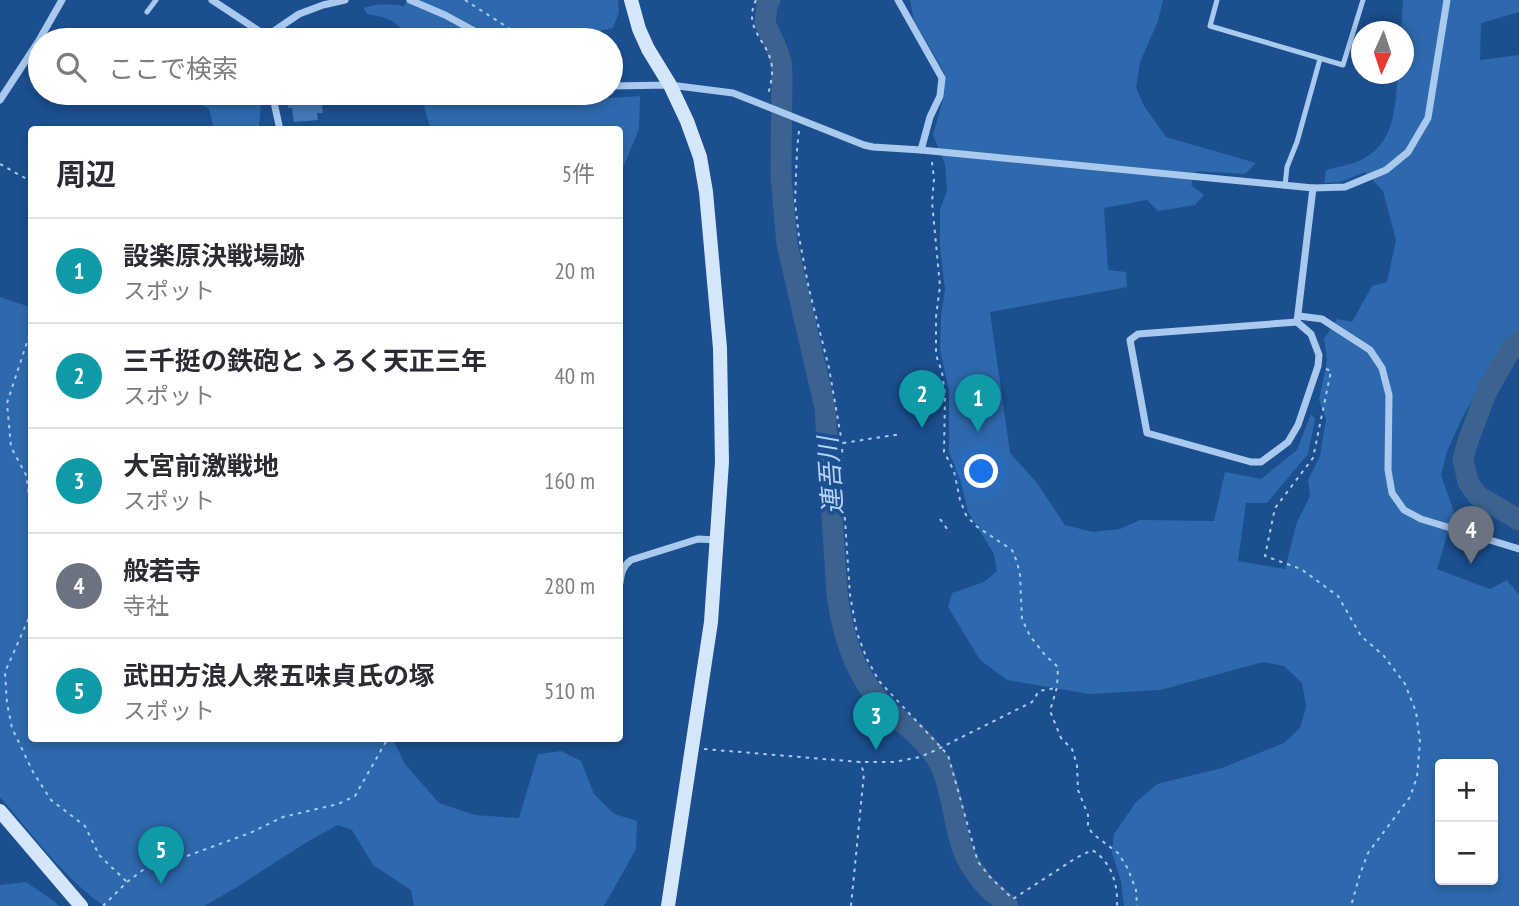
<!DOCTYPE html>
<html lang="ja">
<head>
<meta charset="utf-8">
<style>
	body { margin:0; font-family:"PT Sans Narrow","Noto Sans JP",sans-serif; background:#f2f2f3; color:#2b2b33 }
	.controls { position:absolute; right:21px; bottom:21px; display:grid; overflow:hidden; border-radius:7px; box-shadow:0 4px 10px #0003 }
	.controls button { width:63px; height:63px; display:grid; place-items:center; padding:0; border:0; border-bottom:2px solid #e1e1e2; background:#fff; color:#2b2b33; font:35px sans-serif }
	.compass { position:absolute; left:1351px; top:21px; width:63px; height:63px; border-radius:50%; background:#fff; box-shadow:0 4px 10px #0003; rotate:183deg }
	.you { position:absolute; left:982px; top:472px; width:24px; height:24px; margin:-18px; border:5px solid #fff; border-radius:50%; background:#1a73e8; box-shadow:0 0 0 10px #1a73e833 }
	.badge { display:grid; place-items:center; width:46px; height:46px; border-radius:50%; background:#b45309; color:#fff; font-size:23px; font-weight:700 }
	.pin { position:absolute; translate:-50% -58px; filter:drop-shadow(0 2px 4px #0008) }
	.pin::after { content:''; position:absolute; top:37px; width:24px; height:21px; background:inherit; clip-path:polygon(0 0,100% 0,50% 100%) }
	.list { margin:0; padding:0; list-style:none }
	h2 { display:flex; justify-content:space-between; align-items:center; height:91px; margin:0; padding:0 28px; font-size:30px }
	h2 small { font-size:23px; font-weight:400; color:#7c7c81 }
	.list li { display:grid; grid-template-columns:46px 1fr auto; gap:21px; align-items:center; box-sizing:border-box; height:105px; padding:0 28px; border-top:2px solid #e1e1e2 }
	.list b { display:block; font-size:26px; white-space:nowrap }
	.list p { margin:0; font-size:23px; white-space:nowrap; color:#7c7c81 }
	.list em { font-size:23px; font-style:normal; color:#7c7c81 }
	.icon { flex:none; width:38px; height:38px; fill:none; stroke:currentColor; stroke-width:2; stroke-linecap:round; stroke-linejoin:round }
	.map { position:relative; flex:none; width:1519px; height:906px; overflow:hidden }
	.search { position:absolute; background:#fff; box-shadow:0 4px 10px #0003; left:28px; top:28px; width:595px; height:77px; display:flex; align-items:center; gap:18px; box-sizing:border-box; padding:0 24px; border-radius:38px; color:#7c7c81; font-size:26px }
	.panel { position:absolute; background:#fff; box-shadow:0 4px 10px #0003; left:28px; top:126px; width:595px; height:616px; border-radius:7px }
	.map>svg:first-child { display:block }
	.green { fill:#2e69ad; fill-rule:evenodd }
	.lines { fill:none; stroke-linecap:round; stroke-linejoin:round }
	.river { stroke:#3c6290; stroke-width:21 }
	.building { fill:#4478b7 }
	.path { stroke:#a9c9ee; stroke-width:2; stroke-dasharray:3.5 5; stroke-linecap:butt }
	.lane { stroke:#a9c9ee; stroke-width:5 }
	.street { stroke:#a9c9ee; stroke-width:7 }
	.secondary { stroke:#d6e6fa; stroke-width:14 }
	.labels { text-anchor:middle; dominant-baseline:central; stroke-width:7; stroke-linejoin:round; paint-order:stroke }
	.water-label { font-size:26px; font-style:italic; fill:#b5d3f5; stroke:#1b4f8f }
</style>
</head>
<body>
<div class="map">
<svg width="1519" height="906" viewBox="0 0 1519 906">
	<rect width="100%" height="100%" fill="#1b4f8f"/>
	<g class="green">
		<path d="M407 0H618L619 12 613 28 558 40H411C397 21 390 18 367 14L364 8C377 3 390 4 404 6Z"/>
		<path d="M910 0H1163L1158 21 1140 62 1136 88 1144 106 1166 137 1256 163 1245 174 1196 171 1191 185 1204 195 1195 205 1158 211 1147 200 1104 208 1108 270 1126 272 1127 287 990 312 1010 453 1037 483 1065 525 1093 532 1120 529 1140 520 1214 521 1225 472 1261 479 1297 450 1311 414 1315 419 1308 454 1267 503H1246L1238 561 1285 569 1297 522 1310 496 1308 480 1320 456 1326 419 1319 400 1327 360 1324 339 1337 319 1352 322 1372 286 1387 282 1396 240 1383 191 1365 172 1340 182 1324 183 1326 170C1336 167 1349 165 1359 161 1395 145 1395 107 1398 74H1404V32L1401 31 1403 0H1519V12L1481 23 1480 60 1519 55V335L1501 350 1464 414 1447 451 1441 475 1454 512 1437 569 1490 589 1507 580 1519 595V906H1124L1121 881 1112 853 1114 834 1136 802 1157 784 1222 768 1284 743 1300 728 1306 707 1302 683 1284 666 1263 662 1160 690 1089 694 1007 680 980 660 948 607 952 593 984 582 997 571 994 554 968 512 961 482 949 452V391L940 350 941 316 945 289 940 248V209L947 191 945 164 933 135 944 96 945 74 914 20ZM1440 764H1493V880H1440Z"/>
		<path d="M145 93H257L261 104 259 126 262 129H214L209 109 189 97Z"/>
		<path d="M428 93H558L592 99 640 96 639 129 620 175V130L436 129 430 127 424 107Z"/>
		<path d="M0 297 30 307 28 319 31 321 32 738 393 739 405 764 439 803 475 815 519 818 538 754 561 751 581 761 594 794 614 814 637 821 636 849 604 906H414L411 890 373 865 352 830 338 825 307 842 234 889 204 906H104C63 877 32 834 0 797Z"/>
		<path d="M26 882 54 901 58 906H0V885Z"/>
	</g>
	<g class="lines">
		<g class="river">
			<path d="M770 0 767 5 765 23 776 47 781 62 782 73 781 177 787 244 825 408 837 593C842 635 856 679 887 709 904 725 925 739 937 759 951 782 953 821 962 847 967 863 977 876 988 888 994 894 1002 899 1008 906"/>
			<path d="M1519 342 1512 347 1486 393 1468 441 1463 459 1468 482 1478 496 1519 520"/>
		</g>
	</g>
	<path class="building" d="M286 93H412L413 102 390 105 389 98 322 105 323 113H317L318 120 294 122 292 108H288Z"/>
	<g class="lines">
		<g class="path">
			<path d="M465 0 527 40"/>
			<path d="M756 0C742 30 769 40 772 67 773 76 770 86 768 95"/>
			<path d="M799 131 797 150 795 202 799 237 809 289 829 368 842 443 843 490 850 595 857 633 867 659 879 681 948 755 978 862 990 877 1013 899 1076 858 1092 850C1112 862 1118 885 1117 906"/>
			<path d="M932 162 934 179 932 202 940 286 936 317V355L942 372 945 395 944 452 954 471 960 500 966 515 976 526 1012 550 1017 562 1020 575 1022 619 1030 636 1045 655 1058 667 1057 687 1050 711 1061 738 1072 749 1077 765 1078 790 1088 815V827L1093 834 1118 853 1128 869 1136 890 1137 906"/>
			<path d="M0 164 32 182"/>
			<path d="M32 327 7 403 11 447 26 475 32 514"/>
			<path d="M1326 369 1331 371 1313 458 1275 508 1265 556 1301 569 1338 596 1361 636 1384 656 1405 684 1416 712 1420 742 1417 777 1410 797 1368 853 1360 874 1351 906"/>
			<path d="M843 443 901 434"/>
			<path d="M940 519 950 533"/>
			<path d="M32 611 5 672 7 703 12 728 33 772 51 800 85 826 99 855 127 882"/>
			<path d="M704 749 860 762H894L920 757 936 750 1032 702 1039 691 1056 688"/>
			<path d="M187 856 250 833 283 817 338 804 355 796 388 738"/>
			<path d="M103 906 127 882 151 864 168 869 162 879"/>
			<path d="M851 906 864 773 860 762"/>
		</g>
		<g class="lane">
			<path d="M1217 0 1210 26 1343 65 1363 0"/>
			<path d="M147 12 156 0"/>
			<path d="M1285 186 1287 167 1297 142 1320 59"/>
		</g>
		<g class="street">
			<path d="M212 0 259 31 267 34 274 31 299 14 323 5 345 0"/>
			<path d="M410 0 445 15 491 40"/>
			<path d="M898 0 942 78 940 96 930 117 921 150"/>
			<path d="M611 86 670 85 733 93 864 145 873 147 921 150 1313 188 1345 187 1386 170 1408 152 1428 118 1447 0"/>
			<path d="M272 93 280 130"/>
			<path d="M0 100 38 42 62 0"/>
			<path d="M1299 316 1322 319 1370 350 1382 368 1389 395 1388 470 1392 493 1404 510 1421 519 1519 549"/>
			<path d="M1297 322 1311 334 1319 355 1318 366 1298 425 1288 442 1261 462H1251L1147 433 1130 340 1138 334 1297 322 1313 188"/>
			<path d="M620 583C621 573 623 566 631 560L698 539 717 540"/>
		</g>
		<g class="secondary">
			<path d="M631 0 639 29 648 49 670 85 687 121 700 157 706 192 720 348 722 462 711 622 668 906"/>
			<path d="M0 811 81 906"/>
		</g>
	</g>
	<g class="labels">
		<g class="water-label">
			<text transform="translate(830 476) rotate(-94)">連吾川</text>
		</g>
	</g>
</svg>
<div class="controls">
<button>+</button>
<button>−</button>
</div>
<svg class="compass" viewBox="-18 -18 36 36"><path d="M0-13l5 13h-10z" fill="#e53935"/><path d="M0 13l5-13h-10z" fill="#7c7c81"/></svg>
<div class="you"></div>
<div class="pin badge" style="left:978px;top:432px;background:#0f9aa8">1</div>
<div class="pin badge" style="left:922px;top:428px;background:#0f9aa8">2</div>
<div class="pin badge" style="left:876px;top:750px;background:#0f9aa8">3</div>
<div class="pin badge" style="left:1471px;top:564px;background:#6b7280">4</div>
<div class="pin badge" style="left:161px;top:884px;background:#0f9aa8">5</div>
<div class="search"><svg class="icon" aria-label="search" viewBox="0 0 24 24"><circle cx="10" cy="10" r="6"/><path d="M15 15l6 6"/></svg>ここで検索</div>
<section class="panel">
<h2>周辺<small>5件</small></h2>
<ul class="list">
<li><span class="badge" style="background:#0f9aa8">1</span><div><b>設楽原決戦場跡</b><p>スポット</p></div><em>20 m</em></li>
<li><span class="badge" style="background:#0f9aa8">2</span><div><b>三千挺の鉄砲とゝろく天正三年</b><p>スポット</p></div><em>40 m</em></li>
<li><span class="badge" style="background:#0f9aa8">3</span><div><b>大宮前激戦地</b><p>スポット</p></div><em>160 m</em></li>
<li><span class="badge" style="background:#6b7280">4</span><div><b>般若寺</b><p>寺社</p></div><em>280 m</em></li>
<li><span class="badge" style="background:#0f9aa8">5</span><div><b>武田方浪人衆五味貞氏の塚</b><p>スポット</p></div><em>510 m</em></li>
</ul>
</section>
</div>
</body>
</html>
